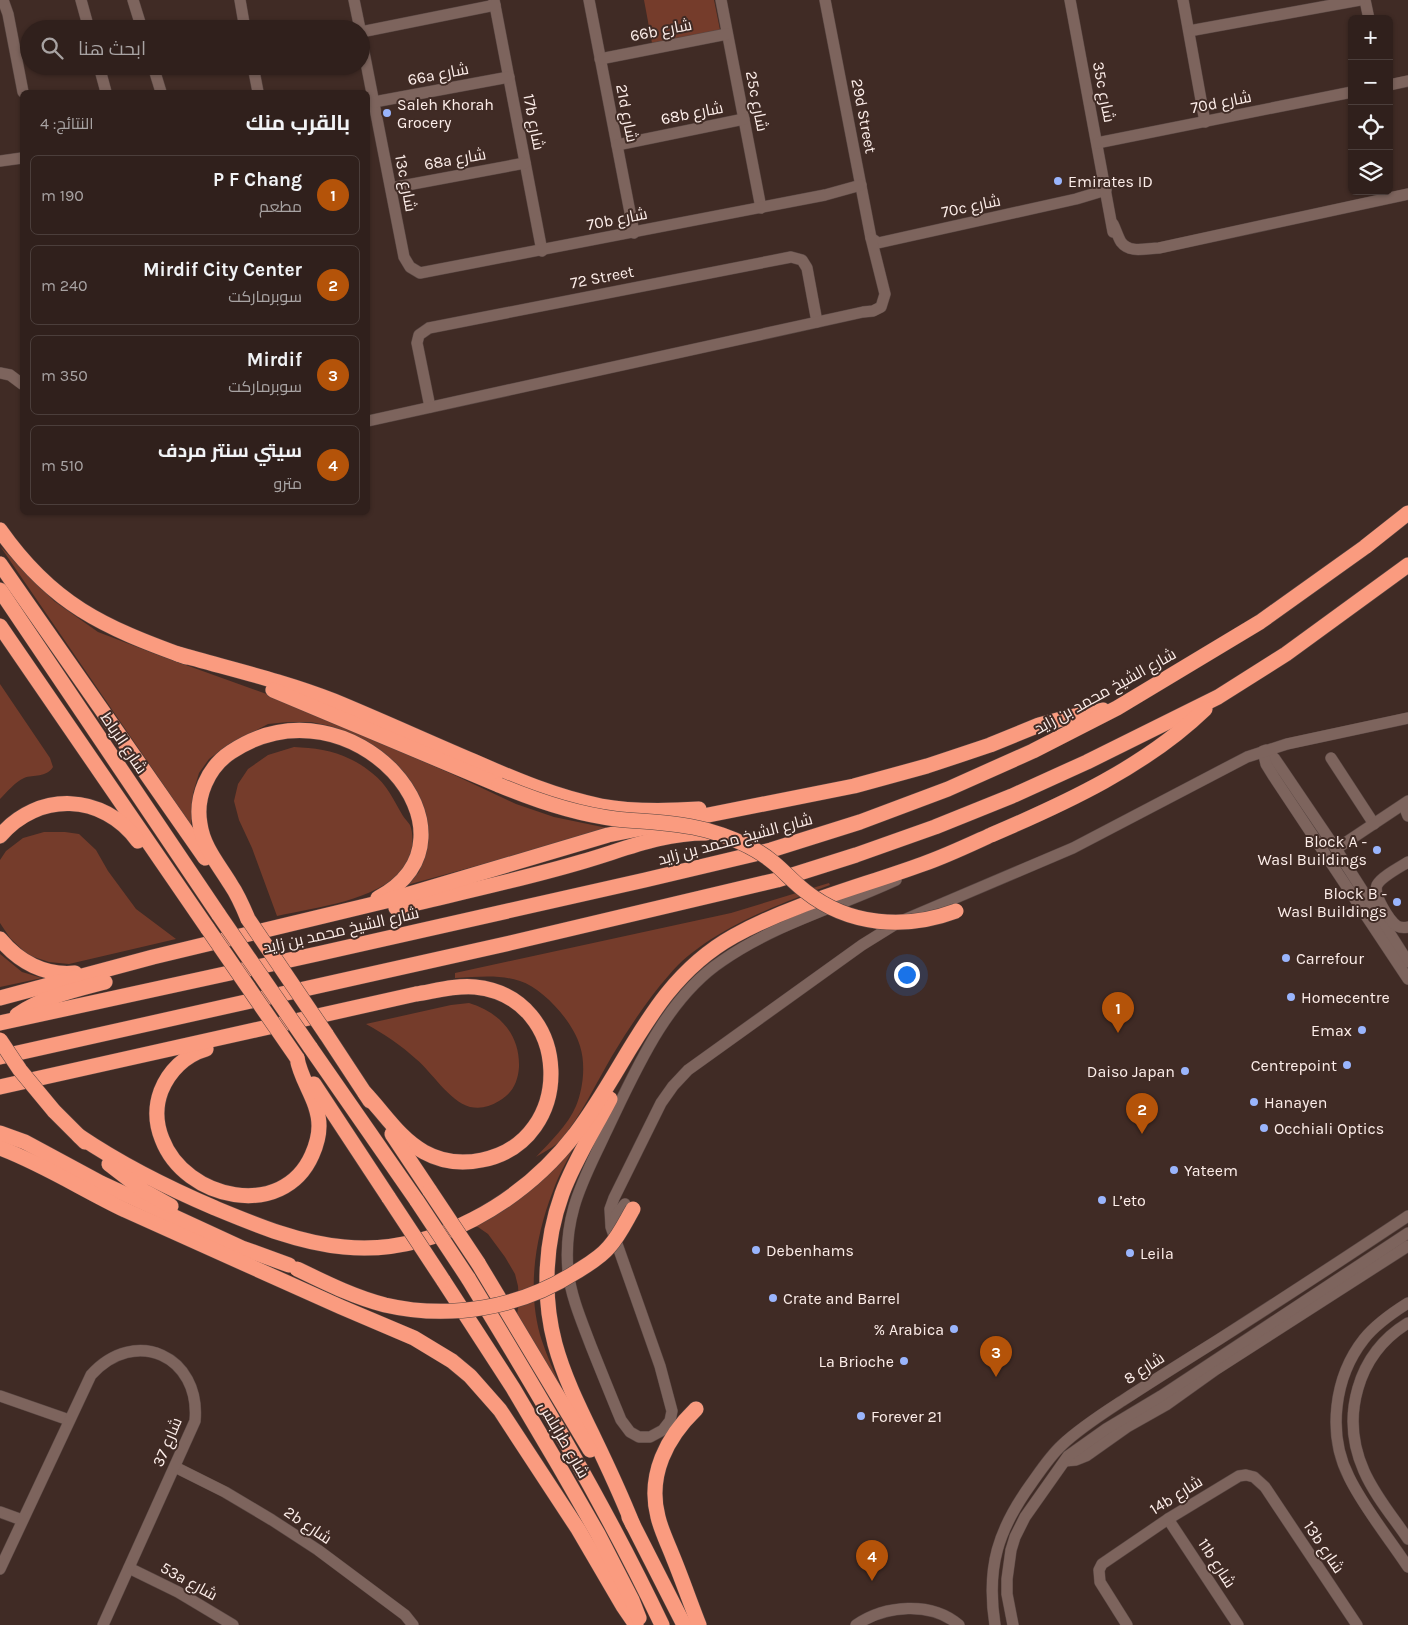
<!DOCTYPE html>
<html lang="ar">
<head>
<meta charset="utf-8">
<style>
	body { margin:0; font-family:Karla,Cairo,sans-serif; background:#382825; color:#f1f3f6; direction:rtl }
	.controls { position:absolute; right:15px; top:15px; display:grid; overflow:hidden; border-radius:8px; box-shadow:0 1px 4px #0004 }
	.controls button { width:45px; height:45px; display:grid; place-items:center; padding:0; border:0; border-bottom:1px solid #4b3e3b; background:#30201c; color:#f1f3f6; font:25px sans-serif }
	.you { position:absolute; left:906px; top:974px; width:18px; height:18px; margin:-12px; border:4px solid #fff; border-radius:50%; background:#1a73e8; box-shadow:0 0 0 8px #1a73e833 }
	.badge { display:grid; place-items:center; width:32px; height:32px; border-radius:50%; background:#b45309; color:#fff; font-size:16px; font-weight:700 }
	.pin { position:absolute; translate:-50% -41px; filter:drop-shadow(0 1px 2px #0008) }
	.pin::after { content:''; position:absolute; top:26px; width:18px; height:15px; background:inherit; clip-path:polygon(0 0,100% 0,50% 100%) }
	.list { margin:0; padding:0; list-style:none }
	h2 { display:flex; justify-content:space-between; align-items:center; height:65px; margin:0; padding:0 20px; font-size:21px }
	h2 small { font-size:16px; font-weight:400; color:#a8a3a3 }
	.list li { display:grid; grid-template-columns:32px 1fr auto; gap:15px; align-items:center; box-sizing:border-box; height:80px; margin:0 10px 10px; padding:0 10px; border:1px solid #4b3e3b; border-radius:8px }
	.list b { display:block; font-size:19px; white-space:nowrap }
	.list p { margin:0; font-size:16px; white-space:nowrap; color:#a8a3a3 }
	.list em { font-size:16px; font-style:normal; color:#a8a3a3 }
	.icon { flex:none; width:28px; height:28px; fill:none; stroke:currentColor; stroke-width:2; stroke-linecap:round; stroke-linejoin:round }
	.map { position:relative; flex:none; width:1408px; height:1625px; overflow:hidden; direction:ltr }
	.search { position:absolute; background:#30201c; box-shadow:0 1px 4px #0004; left:20px; top:20px; width:350px; height:55px; display:flex; align-items:center; gap:12px; box-sizing:border-box; padding:0 18px; border-radius:28px; color:#a8a3a3; font-size:19px }
	.panel { position:absolute; background:#30201c; box-shadow:0 1px 4px #0004; left:20px; top:90px; width:350px; height:425px; border-radius:8px; direction:rtl }
	.map>svg:first-child { display:block }
	.green { fill:#753c2b }
	.lines { fill:none; stroke-linecap:round; stroke-linejoin:round }
	.minor-casing { stroke:#594743; stroke-width:12 }
	.highway-casing { stroke:#594743; stroke-width:16 }
	.minor { stroke:#7d645d; stroke-width:11 }
	.highway { stroke:#fa9b7f; stroke-width:15 }
	.highway-bridge-casing { stroke:#594743; stroke-width:16; stroke-linecap:butt }
	.highway-bridge { stroke:#fa9b7f; stroke-width:15 }
	.poi-dot { fill:#9ab5fd; stroke:#402b25; stroke-width:2 }
	.labels { text-anchor:middle; dominant-baseline:central; stroke-width:4; stroke-linejoin:round; paint-order:stroke }
	.street-label { font-size:16px; fill:#fcede9; stroke:#402b25 }
	.poi-label { font-size:16px; fill:#fcede9; stroke:#402b25; text-anchor:start }
</style>
</head>
<body>
<div class="map">
<svg width="1408" height="1625" viewBox="0 0 1408 1625">
	<rect width="100%" height="100%" fill="#402b25"/>
	<g class="green">
		<path d="M644 0H714L720 30 652 43Z"/>
		<path d="M0 546 54 601 98 632 158 655 275 697 452 774 516 804 554 817 612 829 407 885 419 872 425 855 426 830 398 768 384 754 369 743 354 735 330 726 311 722H288L268 724 225 747 209 759 199 773 193 793 191 825Z"/>
		<path d="M0 684 50 758 53 767C46 778 34 774 24 778 15 782 7 792 0 799Z"/>
		<path d="M294 747C313 748 333 750 350 759 357 762 366 768 372 773 387 784 394 801 403 816 405 819 408 822 410 825 415 837 412 859 404 869 375 901 318 907 277 916L252 848 239 820 234 801 238 784 248 769 268 755Z"/>
		<path d="M44 832H65L79 834 96 850 108 871 136 909 176 939 69 964 49 962 28 955 10 938 0 923V860L6 851 23 838Z"/>
		<path d="M829 883 830 885C777 905 706 931 669 975 647 1000 629 1028 612 1056 596 1083 581 1116 561 1140 554 1147 544 1152 536 1157 550 1142 568 1125 576 1106 583 1089 586 1065 580 1046 573 1022 544 989 520 981 499 974 477 977 455 978V973L731 913Z"/>
		<path d="M0 954 22 972 42 978 0 987Z"/>
		<path d="M469 1003C499 1012 520 1034 519 1067 518 1082 512 1094 499 1101 489 1107 481 1109 470 1107 449 1101 432 1072 416 1059 401 1045 384 1034 366 1024L451 1005Z"/>
		<path d="M578 1139C570 1156 559 1173 553 1191 535 1237 526 1292 542 1341 547 1356 554 1372 561 1387L529 1337 517 1314 519 1303 518 1286 515 1274 505 1257 488 1234 478 1227 467 1225Z"/>
	</g>
	<g class="lines">
		<defs>
			<g id="minor">
				<path d="M3 0 8 14 23 92"/>
				<path d="M81 0 89 29"/>
				<path d="M133 0 142 29"/>
				<path d="M240 0 245 29"/>
				<path d="M354 0 360 29"/>
				<path d="M494 0 542 251"/>
				<path d="M589 0 634 233"/>
				<path d="M721 0 761 208"/>
				<path d="M825 0 871 238 878 243 1076 199 1106 190"/>
				<path d="M1070 0 1113 232"/>
				<path d="M1183 0 1205 122"/>
				<path d="M1365 0 1369 19"/>
				<path d="M1189 31 1360 0"/>
				<path d="M361 32 495 5"/>
				<path d="M361 37 404 257 410 267 420 273 825 195 861 185"/>
				<path d="M600 59 727 34"/>
				<path d="M99 66 106 92"/>
				<path d="M153 66 161 92"/>
				<path d="M253 66 258 92"/>
				<path d="M1389 85 1408 81"/>
				<path d="M374 102 509 77"/>
				<path d="M1097 143 1352 92"/>
				<path d="M617 145 744 119"/>
				<path d="M0 161 22 158"/>
				<path d="M391 188 525 163"/>
				<path d="M1113 224C1116 230 1118 237 1121 242 1130 254 1146 248 1159 248L1408 194"/>
				<path d="M0 373 10 375 22 384"/>
				<path d="M430 407 417 343 419 335 429 328 791 257 802 260 807 268 817 322"/>
				<path d="M368 421 863 312 873 311 881 307 885 294 871 238"/>
				<path d="M1266 750 1275 759 1336 849 1408 962"/>
				<path d="M1263 751 1266 764 1274 777 1408 979"/>
				<path d="M1331 758 1374 824"/>
				<path d="M1408 802 1406 811 1408 816"/>
				<path d="M1336 849 1408 801"/>
				<path d="M1408 862C1400 867 1381 877 1377 885 1373 895 1389 920 1397 926 1401 928 1404 928 1408 927"/>
				<path d="M896 880C838 907 775 924 722 961 665 999 634 1074 605 1134 594 1158 581 1182 574 1207 568 1228 566 1249 568 1271 571 1297 582 1322 591 1346 601 1371 611 1396 621 1420L630 1432 639 1437H650L663 1430 670 1421 672 1411 660 1366 611 1227 610 1209 614 1198 661 1103 673 1086 688 1070 862 945 899 922 1073 848 1247 757 1287 744 1408 718"/>
				<path d="M616 1224V1215L625 1204"/>
				<path d="M1408 1303C1392 1313 1376 1324 1364 1339 1334 1377 1327 1434 1349 1477 1364 1508 1389 1538 1408 1567"/>
				<path d="M1408 1323C1357 1354 1340 1417 1364 1471 1375 1496 1393 1517 1408 1539"/>
				<path d="M0 1396 69 1420"/>
				<path d="M1065 1461 1076 1460 1086 1456 1127 1427 1166 1405 1215 1370 1408 1246"/>
				<path d="M175 1467 225 1492 272 1520 318 1550 405 1615 413 1625"/>
				<path d="M0 1512 22 1520"/>
				<path d="M1168 1519 1238 1625"/>
				<path d="M129 1568 178 1592 233 1625"/>
				<path d="M0 1569 91 1375C135 1326 201 1356 195 1421L103 1625"/>
				<path d="M856 1625C885 1605 931 1601 959 1625"/>
				<path d="M995 1625C986 1567 998 1530 1031 1484 1041 1470 1050 1456 1062 1445 1080 1428 1102 1414 1122 1401 1154 1380 1186 1360 1218 1340 1282 1299 1345 1258 1408 1216"/>
				<path d="M1013 1625 1007 1594V1579L1011 1550 1015 1537 1025 1517 1068 1456 1106 1429 1161 1396 1408 1233"/>
				<path d="M1127 1625 1100 1582 1099 1570 1102 1564 1168 1519 1239 1476 1246 1475 1254 1477 1265 1487 1357 1625"/>
			</g>
			<g id="highway">
				<path d="M0 530C52 604 103 627 186 657"/>
				<path d="M0 564 205 858"/>
				<path d="M0 590 219 915"/>
				<path d="M0 626 208 929"/>
				<path d="M178 654C230 669 283 681 334 701 380 720 426 741 473 761 514 779 556 797 601 806 633 812 667 811 699 809"/>
				<path d="M273 690 499 785"/>
				<path d="M0 836C38 791 103 793 138 841"/>
				<path d="M396 908C458 893 520 880 581 862 623 850 661 833 706 833"/>
				<path d="M248 919C243 907 238 895 231 885 219 865 203 847 200 824 195 797 208 767 231 752 352 672 494 836 378 898"/>
				<path d="M0 939C19 962 45 976 75 973"/>
				<path d="M0 998 153 957 386 901 608 835 854 786 927 766 990 745 1039 725 1065 718 1103 710"/>
				<path d="M17 1015C43 997 75 990 105 982"/>
				<path d="M0 1023 317 954 645 880 771 850 860 822 948 789 1033 751 1117 708 1260 622 1365 547 1408 513"/>
				<path d="M326 1034 370 1101"/>
				<path d="M310 1047 417 1201"/>
				<path d="M206 1049C185 1055 169 1071 161 1091 155 1107 156 1124 162 1139 185 1200 283 1221 312 1155 316 1146 319 1136 319 1126 319 1101 301 1082 297 1058"/>
				<path d="M0 1057 510 943 777 880 856 855 935 827 1012 796 1087 762 1218 697 1286 654 1408 565"/>
				<path d="M314 1084 389 1198"/>
				<path d="M0 1087 416 994C435 991 456 985 475 987 573 997 577 1141 482 1160 463 1164 442 1162 424 1152 399 1138 384 1113 365 1093"/>
				<path d="M610 1099C594 1130 574 1161 562 1194 545 1241 542 1295 555 1344 564 1377 579 1407 594 1438 608 1467 621 1495 633 1525"/>
				<path d="M54 1111 85 1142"/>
				<path d="M0 1133 25 1142 101 1183 242 1248 289 1265"/>
				<path d="M392 1134 430 1191"/>
				<path d="M79 1136C122 1165 168 1188 215 1208 256 1225 299 1243 344 1247 433 1256 523 1202 576 1133 629 1063 653 981 734 936 794 903 860 887 923 864 946 856 969 845 991 835 1066 803 1146 766 1205 709"/>
				<path d="M0 1148C43 1164 83 1190 125 1210L341 1307 414 1338 452 1361 470 1376 500 1410 578 1529 623 1606 636 1625"/>
				<path d="M109 1164 144 1191 171 1206"/>
				<path d="M478 1263 590 1450"/>
				<path d="M468 1278C537 1391 605 1505 662 1625"/>
				<path d="M443 1280 513 1388 559 1466 598 1534 632 1600 639 1618"/>
				<path d="M696 1409C667 1437 647 1475 658 1517 661 1530 668 1544 673 1557 682 1579 690 1602 699 1625"/>
				<path d="M629 1517 684 1625"/>
			</g>
		</defs>
		<use href="#minor" class="minor-casing"/>
		<use href="#highway" class="highway-casing"/>
		<use href="#minor" class="minor"/>
		<use href="#highway" class="highway"/>
		<defs>
			<g id="highway-bridge">
				<path d="M499 785C537 801 575 814 616 819 646 822 676 822 706 830 731 837 754 846 774 863 785 872 794 883 805 891 849 926 905 930 956 911"/>
				<path d="M219 915 310 1047"/>
				<path d="M248 919 326 1034"/>
				<path d="M208 929 297 1058"/>
				<path d="M0 1040 20 1070 54 1111"/>
				<path d="M430 1191 478 1263"/>
				<path d="M389 1198 443 1280"/>
				<path d="M417 1201 468 1278"/>
				<path d="M297 1269C326 1283 354 1297 385 1305 450 1320 520 1308 576 1272 587 1265 600 1258 609 1247 619 1236 626 1221 633 1209"/>
			</g>
		</defs>
		<use href="#highway-bridge" class="highway-bridge-casing"/>
		<use href="#highway-bridge" class="highway-bridge"/>
	</g>
	<g class="poi-dot">
		<circle cx="387" cy="113" r="5"/>
		<circle cx="1058" cy="181" r="5"/>
		<circle cx="1377" cy="850" r="5"/>
		<circle cx="1397" cy="902" r="5"/>
		<circle cx="1286" cy="958" r="5"/>
		<circle cx="1291" cy="997" r="5"/>
		<circle cx="1362" cy="1030" r="5"/>
		<circle cx="1347" cy="1065" r="5"/>
		<circle cx="1185" cy="1071" r="5"/>
		<circle cx="1254" cy="1102" r="5"/>
		<circle cx="1264" cy="1128" r="5"/>
		<circle cx="1174" cy="1170" r="5"/>
		<circle cx="1102" cy="1200" r="5"/>
		<circle cx="756" cy="1250" r="5"/>
		<circle cx="1130" cy="1253" r="5"/>
		<circle cx="773" cy="1298" r="5"/>
		<circle cx="954" cy="1329" r="5"/>
		<circle cx="904" cy="1361" r="5"/>
		<circle cx="861" cy="1416" r="5"/>
	</g>
	<g class="labels">
		<g class="street-label">
			<text transform="translate(661 30) rotate(-11)">66b شارع</text>
			<text transform="translate(438 74) rotate(-11)">66a شارع</text>
			<text transform="translate(1104 92) rotate(79)">35c شارع</text>
			<text transform="translate(757 101) rotate(79)">25c شارع</text>
			<text transform="translate(1221 102) rotate(-11)">70d شارع</text>
			<text transform="translate(627 113) rotate(79)">21d شارع</text>
			<text transform="translate(692 113) rotate(-11)">68b شارع</text>
			<text transform="translate(864 116) rotate(79)">29d Street</text>
			<text transform="translate(534 122) rotate(79)">17b شارع</text>
			<text transform="translate(455 159) rotate(-10)">68a شارع</text>
			<text transform="translate(406 183) rotate(79)">13c شارع</text>
			<text transform="translate(971 206) rotate(-12)">70c شارع</text>
			<text transform="translate(617 219) rotate(-11)">70b شارع</text>
			<text transform="translate(602 277) rotate(-11)">72 Street</text>
			<text transform="translate(1105 691) rotate(-29)">شارع الشيخ محمد بن زايد</text>
			<text transform="translate(124 743) rotate(56)">شارع الرباط</text>
			<text transform="translate(735 839) rotate(-15)">شارع الشيخ محمد بن زايد</text>
			<text transform="translate(341 930) rotate(-13)">شارع الشيخ محمد بن زايد</text>
			<text transform="translate(1144 1368) rotate(-33)">شارع 8</text>
			<text transform="translate(564 1440) rotate(60)">شارع طرابلس</text>
			<text transform="translate(167 1442) rotate(-67)">شارع 37</text>
			<text transform="translate(1176 1495) rotate(-32)">14b شارع</text>
			<text transform="translate(308 1525) rotate(34)">2b شارع</text>
			<text transform="translate(1324 1547) rotate(56)">13b شارع</text>
			<text transform="translate(1217 1563) rotate(57)">11b شارع</text>
			<text transform="translate(189 1581) rotate(29)">53a شارع</text>
		</g>
		<g class="poi-label">
			<text x="397" y="104">Saleh Khorah<tspan x="397" dy="18">Grocery</tspan></text>
			<text x="1068" y="181">Emirates ID</text>
			<text x="1367" y="841" text-anchor="end">Block A -<tspan x="1367" dy="18">Wasl Buildings</tspan></text>
			<text x="1387" y="893" text-anchor="end">Block B -<tspan x="1387" dy="18">Wasl Buildings</tspan></text>
			<text x="1296" y="958">Carrefour</text>
			<text x="1301" y="997">Homecentre</text>
			<text x="1352" y="1030" text-anchor="end">Emax</text>
			<text x="1337" y="1065" text-anchor="end">Centrepoint</text>
			<text x="1175" y="1071" text-anchor="end">Daiso Japan</text>
			<text x="1264" y="1102">Hanayen</text>
			<text x="1274" y="1128">Occhiali Optics</text>
			<text x="1184" y="1170">Yateem</text>
			<text x="1112" y="1200">L’eto</text>
			<text x="766" y="1250">Debenhams</text>
			<text x="1140" y="1253">Leila</text>
			<text x="783" y="1298">Crate and Barrel</text>
			<text x="944" y="1329" text-anchor="end">% Arabica</text>
			<text x="894" y="1361" text-anchor="end">La Brioche</text>
			<text x="871" y="1416">Forever 21</text>
		</g>
	</g>
</svg>
<div class="controls">
<button>+</button>
<button>−</button>
<button><svg class="icon" aria-label="locate" viewBox="0 0 24 24"><circle cx="12" cy="12" r="6"/><path d="M12 2v4M12 18v4M2 12h4M18 12h4"/></svg></button>
<button><svg class="icon" aria-label="layers" viewBox="0 0 24 24"><path d="M12 4l9 5-9 5-9-5zM3 14l9 5 9-5"/></svg></button>
</div>
<div class="you"></div>
<div class="pin badge" style="left:1118px;top:1033px">1</div>
<div class="pin badge" style="left:1142px;top:1134px">2</div>
<div class="pin badge" style="left:996px;top:1377px">3</div>
<div class="pin badge" style="left:872px;top:1581px">4</div>
<div class="search"><svg class="icon" aria-label="search" viewBox="0 0 24 24"><circle cx="10" cy="10" r="6"/><path d="M15 15l6 6"/></svg>ابحث هنا</div>
<section class="panel">
<h2>بالقرب منك<small>النتائج: 4</small></h2>
<ul class="list">
<li><span class="badge">1</span><div><b>P F Chang</b><p>مطعم</p></div><em>190 m</em></li>
<li><span class="badge">2</span><div><b>Mirdif City Center</b><p>سوبرماركت</p></div><em>240 m</em></li>
<li><span class="badge">3</span><div><b>Mirdif</b><p>سوبرماركت</p></div><em>350 m</em></li>
<li><span class="badge">4</span><div><b>سيتي سنتر مردف</b><p>مترو</p></div><em>510 m</em></li>
</ul>
</section>
</div>
</body>
</html>
